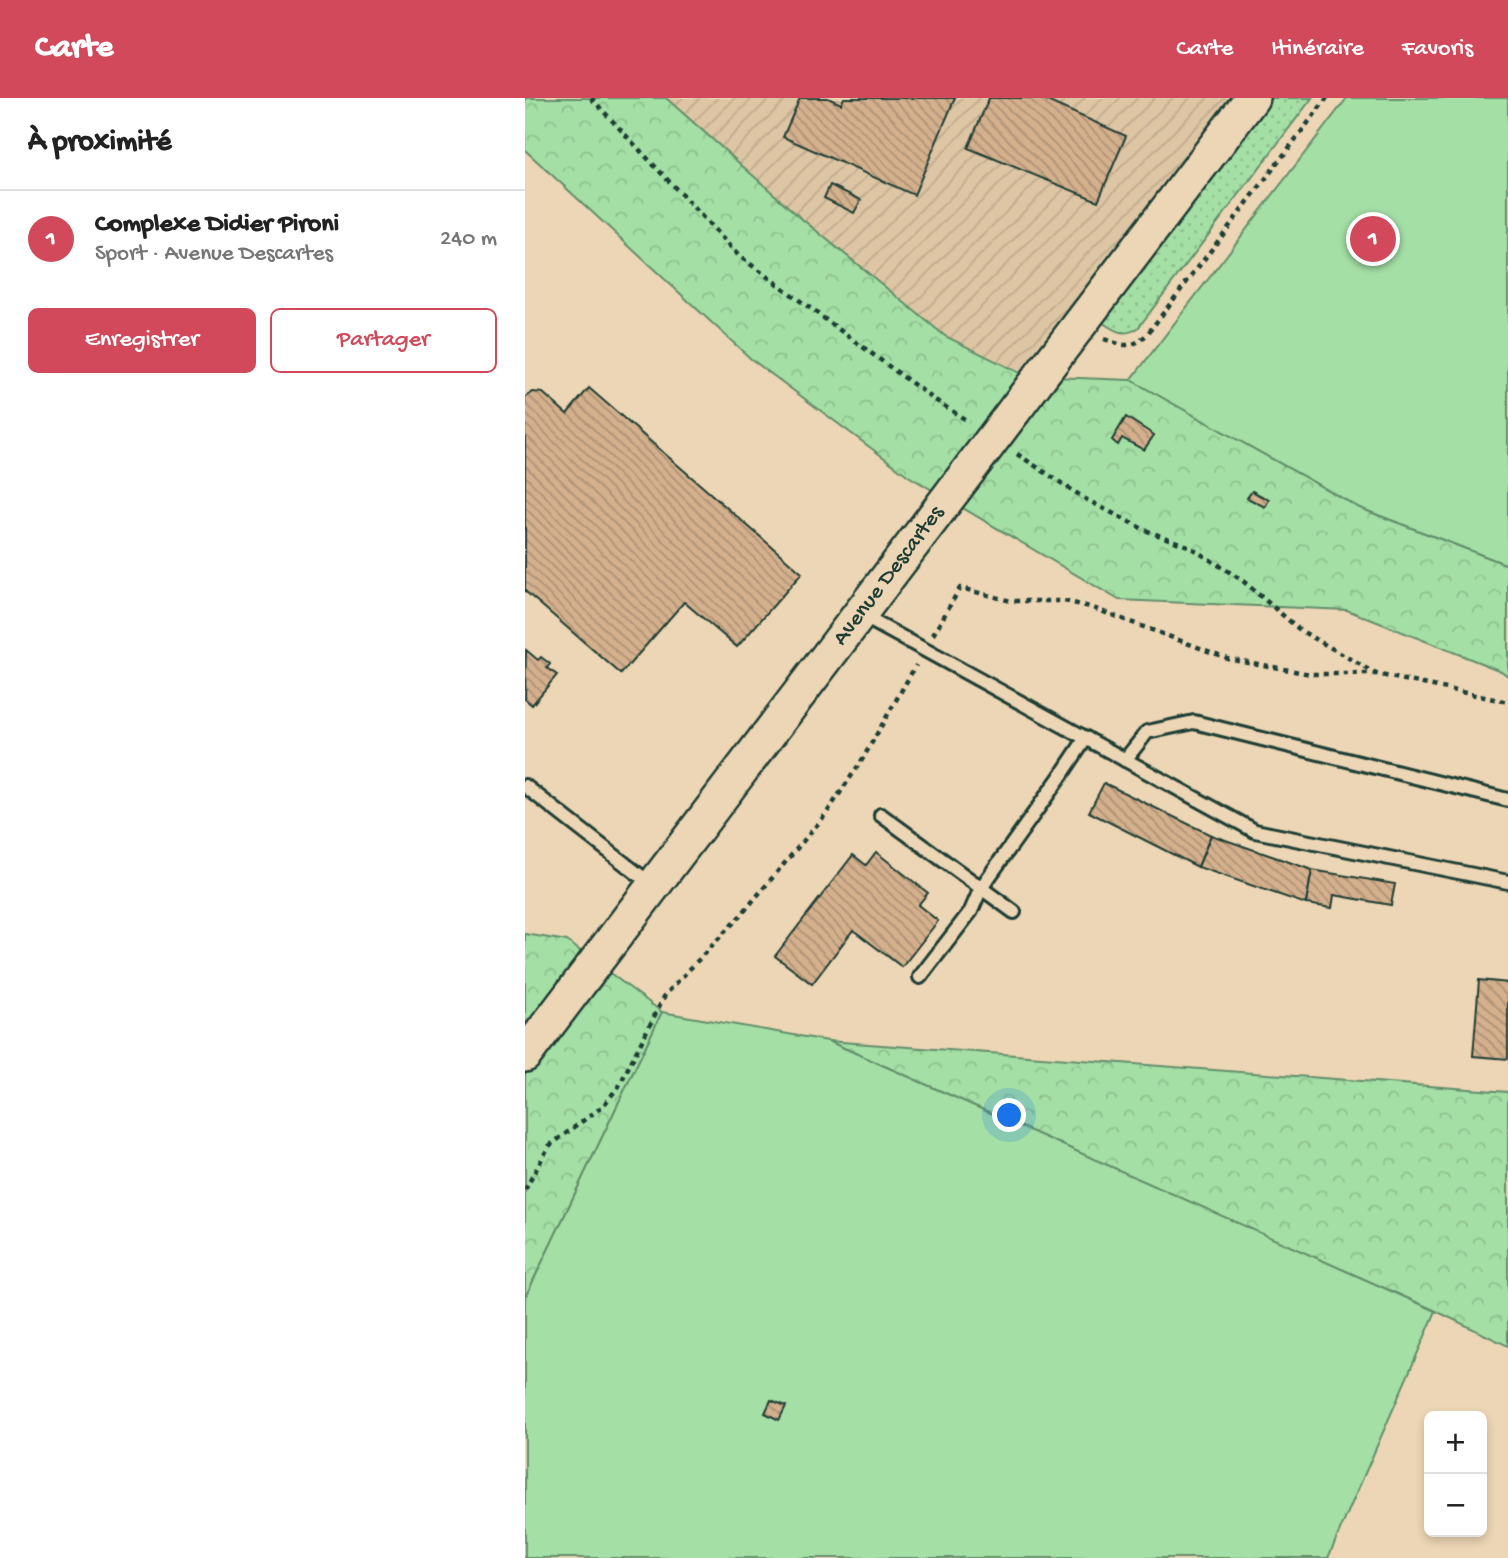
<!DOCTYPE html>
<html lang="fr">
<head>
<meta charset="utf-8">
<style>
	body { margin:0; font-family:"Gochi Hand",sans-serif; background:#f2f2f2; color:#222 }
	.controls { position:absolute; right:21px; bottom:21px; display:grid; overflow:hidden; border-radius:10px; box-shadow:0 4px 10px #0003 }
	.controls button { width:63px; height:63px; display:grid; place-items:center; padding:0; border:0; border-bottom:2px solid #e0e0e0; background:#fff; color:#222; font:35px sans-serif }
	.you { position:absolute; left:485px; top:1018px; width:24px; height:24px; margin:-18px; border:5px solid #fff; border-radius:50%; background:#1a73e8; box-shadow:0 0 0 10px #1a73e833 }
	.badge { display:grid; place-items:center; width:46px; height:46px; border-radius:50%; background:#d1495b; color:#fff; font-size:23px; font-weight:700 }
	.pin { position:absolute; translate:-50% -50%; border:4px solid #fff; box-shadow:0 2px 7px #0006 }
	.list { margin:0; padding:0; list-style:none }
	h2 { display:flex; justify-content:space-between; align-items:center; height:91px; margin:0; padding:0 28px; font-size:30px }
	h2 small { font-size:23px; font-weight:400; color:#767676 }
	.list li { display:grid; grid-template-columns:46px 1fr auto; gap:21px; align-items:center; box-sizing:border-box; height:98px; padding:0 28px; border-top:2px solid #e0e0e0 }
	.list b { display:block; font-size:26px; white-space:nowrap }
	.list p { margin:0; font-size:23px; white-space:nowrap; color:#767676 }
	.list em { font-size:23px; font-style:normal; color:#767676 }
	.actions { display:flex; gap:14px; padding:21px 28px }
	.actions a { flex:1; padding:16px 0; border:2px solid #d1495b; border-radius:10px; text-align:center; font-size:24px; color:#d1495b }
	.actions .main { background:#d1495b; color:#fff }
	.map { position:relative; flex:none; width:983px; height:1460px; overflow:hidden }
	header { display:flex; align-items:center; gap:42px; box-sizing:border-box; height:98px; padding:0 35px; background:#d1495b; color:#fff }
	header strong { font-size:33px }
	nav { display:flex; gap:38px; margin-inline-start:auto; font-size:24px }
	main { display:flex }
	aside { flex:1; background:#fff }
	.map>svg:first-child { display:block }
	.industrial { fill:url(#industrial-furrows) }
	.grass { fill:url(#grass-dots); stroke:#628e6c; stroke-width:2 }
	.forest { fill:url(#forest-crowns); stroke:#628e6c; stroke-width:2 }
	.park { fill:#a4dfa5; stroke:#628e6c; stroke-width:2 }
	.building { fill:url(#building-back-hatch); stroke:#1f3d34; stroke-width:2 }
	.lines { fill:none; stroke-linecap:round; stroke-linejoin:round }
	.lane-casing { stroke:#1f3d34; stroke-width:18 }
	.secondary-casing { stroke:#1f3d34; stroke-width:38 }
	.path { stroke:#1f3d34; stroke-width:4.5; stroke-dasharray:5 5; stroke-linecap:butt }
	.lane { stroke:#edd6b5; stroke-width:12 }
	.secondary { stroke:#edd6b5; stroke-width:33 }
	.secondary-bridge-casing { stroke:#1f3d34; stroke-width:38; stroke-linecap:butt }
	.secondary-bridge { stroke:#edd6b5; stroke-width:33 }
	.labels { text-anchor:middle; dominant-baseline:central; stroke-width:6; stroke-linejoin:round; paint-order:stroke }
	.street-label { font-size:23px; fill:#1f3d34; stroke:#edd6b5 }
</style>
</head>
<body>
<header>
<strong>Carte</strong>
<nav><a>Carte</a><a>Itinéraire</a><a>Favoris</a></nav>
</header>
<main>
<aside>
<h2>À proximité<small></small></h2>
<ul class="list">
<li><span class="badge">1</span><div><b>Complexe Didier Pironi</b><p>Sport · Avenue Descartes</p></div><em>240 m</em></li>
</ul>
<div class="actions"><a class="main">Enregistrer</a><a>Partager</a></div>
</aside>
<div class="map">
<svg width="983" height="1460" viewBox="0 0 983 1460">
	<defs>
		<pattern id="industrial-furrows" width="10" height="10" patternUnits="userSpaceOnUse" patternTransform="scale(1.75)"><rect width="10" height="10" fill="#dec5a4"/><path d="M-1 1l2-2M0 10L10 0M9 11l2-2" fill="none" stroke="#beaa8e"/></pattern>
		<pattern id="grass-dots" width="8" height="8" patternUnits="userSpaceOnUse" patternTransform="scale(1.75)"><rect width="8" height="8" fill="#a4dfa5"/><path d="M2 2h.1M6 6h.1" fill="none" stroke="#8dc08f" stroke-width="1.8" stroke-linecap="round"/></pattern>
		<pattern id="forest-crowns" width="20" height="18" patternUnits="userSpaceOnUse" patternTransform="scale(1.75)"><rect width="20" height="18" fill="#a4dfa5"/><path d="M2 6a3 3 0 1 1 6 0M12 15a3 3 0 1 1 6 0" fill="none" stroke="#8dc08f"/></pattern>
		<pattern id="building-back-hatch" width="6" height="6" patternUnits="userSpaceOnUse" patternTransform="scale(1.75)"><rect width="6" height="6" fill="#d5b08d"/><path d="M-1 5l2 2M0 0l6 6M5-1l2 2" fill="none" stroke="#ac9074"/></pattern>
	</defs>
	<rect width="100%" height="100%" fill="#edd6b5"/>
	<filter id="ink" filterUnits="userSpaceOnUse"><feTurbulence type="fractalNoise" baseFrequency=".0143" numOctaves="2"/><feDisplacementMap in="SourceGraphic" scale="14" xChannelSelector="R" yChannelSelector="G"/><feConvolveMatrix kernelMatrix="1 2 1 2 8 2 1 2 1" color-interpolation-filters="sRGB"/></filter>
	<g filter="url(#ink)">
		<path class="industrial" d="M141 0H712L501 278 420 238 277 121Z"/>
		<path class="grass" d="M744 0H787L613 230C598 240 589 232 575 223Z"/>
		<g class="forest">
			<path d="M0 0H141L277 121 420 238 501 278 606 282 835 410 983 467V578L976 573 822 512 594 502 385 379 226 261 0 52Z"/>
			<path d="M0 836 42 843 137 914 0 1200Z"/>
			<path d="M303 943 983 994V1248L911 1213Z"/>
		</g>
		<g class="park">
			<path d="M822 0H983V467L835 410 606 282Z"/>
			<path d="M137 914 303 943 911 1213 803 1460H0V1200Z"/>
		</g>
		<g class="building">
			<path d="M275 0H303L316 6 319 0H430L389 97 258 39Z"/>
			<path d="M464 0H523L522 3 601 38 573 103 443 50Z"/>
			<path d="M305 87 336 102 329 115 299 100Z"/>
			<path d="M64 290 277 475 212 549 159 504 96 576 0 493V300L8 294 18 295 42 316Z"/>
			<path d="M601 319 629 337 619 352 597 340 593 347 587 342Z"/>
			<path d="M727 393 744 402 740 409 722 400Z"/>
			<path d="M1 552 13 562 16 559 25 566 22 570 32 577 7 607 0 601Z"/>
			<path d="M579 685 686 737 673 769 564 714Z"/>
			<path d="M686 737 787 772 781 806 673 769Z"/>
			<path d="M351 754 403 795 393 807 413 823 377 869 328 832 287 886 250 858 328 757 341 767Z"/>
			<path d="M787 772 870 786 866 807 809 797 807 810 781 806Z"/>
			<path d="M954 882 983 885V961L948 958Z"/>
			<path d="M246 1302 261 1308 254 1322 240 1315Z"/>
		</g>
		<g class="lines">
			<defs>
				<g id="lane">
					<path d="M336 517 730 733 983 784"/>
					<path d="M600 662 622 634 669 624 983 702"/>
					<path d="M0 688 127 787"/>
					<path d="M356 717 489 814"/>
					<path d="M395 879 446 813 456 790 535 679 561 640"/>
				</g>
				<g id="secondary">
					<path d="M507 289 727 0"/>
					<path d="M0 957 429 392"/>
				</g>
			</defs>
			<use href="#lane" class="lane-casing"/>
			<use href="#secondary" class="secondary-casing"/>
			<g class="path">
				<path d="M66 0 213 157 407 300 444 324"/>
				<path d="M579 241C599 248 607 252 623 235L802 0"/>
				<path d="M492 356 562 402 620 432 663 448 692 466 718 483 775 532 851 576"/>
				<path d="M408 537 435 490 486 503H539L565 509 702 560 785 576H851L983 604"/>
				<path d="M0 1092 24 1048 78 1008 94 988 140 897 216 817 301 716 337 662 391 567"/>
			</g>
			<use href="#lane" class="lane"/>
			<use href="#secondary" class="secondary"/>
			<defs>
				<path id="secondary-bridge" d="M429 392 507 289"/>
			</defs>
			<use href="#secondary-bridge" class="secondary-bridge-casing"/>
			<use href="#secondary-bridge" class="secondary-bridge"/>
		</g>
	</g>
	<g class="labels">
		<g class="street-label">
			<text transform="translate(364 478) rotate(-53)">Avenue Descartes</text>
		</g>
	</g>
</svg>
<div class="controls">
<button>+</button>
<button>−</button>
</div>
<div class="you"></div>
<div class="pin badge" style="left:848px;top:141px">1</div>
</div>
</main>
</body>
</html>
